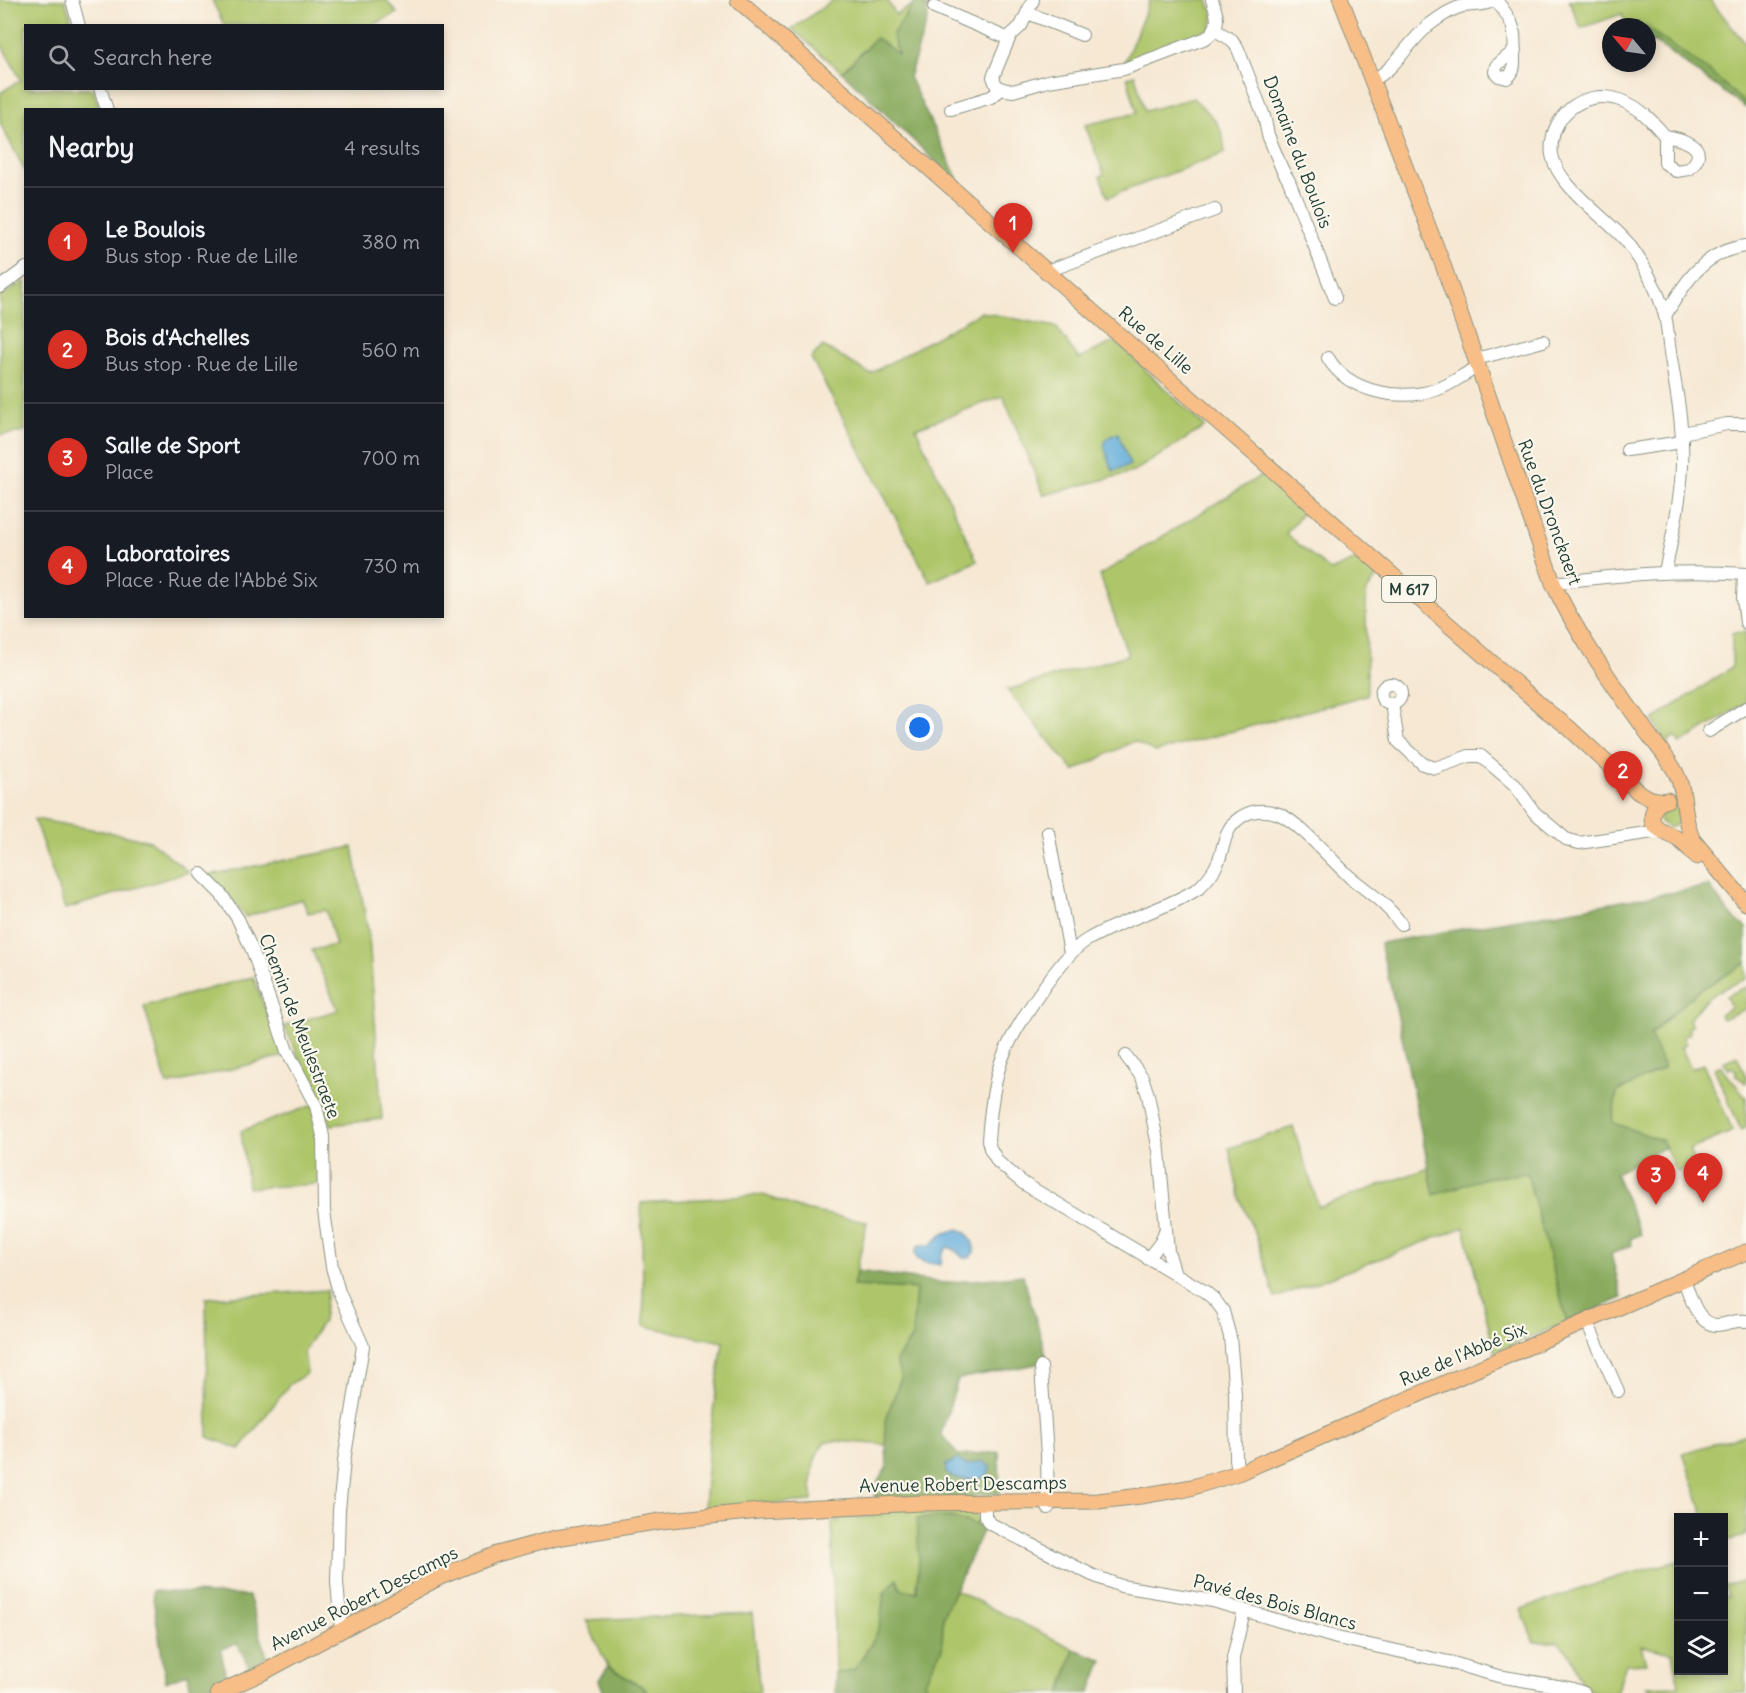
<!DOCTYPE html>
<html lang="en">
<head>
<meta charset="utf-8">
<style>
	body { margin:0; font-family:Delius,sans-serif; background:#20242c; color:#f1f3f6 }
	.controls { position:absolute; right:18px; bottom:18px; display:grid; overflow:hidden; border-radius:0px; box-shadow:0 3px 9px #0003 }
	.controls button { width:54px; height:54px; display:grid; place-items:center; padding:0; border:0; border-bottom:2px solid #363941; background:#171b24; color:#f1f3f6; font:30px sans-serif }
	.compass { position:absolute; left:1602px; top:18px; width:54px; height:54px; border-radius:50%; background:#171b24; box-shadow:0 3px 9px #0003; rotate:299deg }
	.you { position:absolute; left:920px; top:728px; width:21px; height:21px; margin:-15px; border:4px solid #fff; border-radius:50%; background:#1a73e8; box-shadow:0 0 0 9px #1a73e833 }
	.badge { display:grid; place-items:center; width:39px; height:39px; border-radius:50%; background:#d93025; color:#fff; font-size:20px; font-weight:700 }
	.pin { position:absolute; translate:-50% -50px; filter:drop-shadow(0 2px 3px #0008) }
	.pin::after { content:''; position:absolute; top:32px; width:21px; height:18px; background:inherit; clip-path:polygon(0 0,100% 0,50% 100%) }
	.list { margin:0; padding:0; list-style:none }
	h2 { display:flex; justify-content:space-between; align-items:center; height:78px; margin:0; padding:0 24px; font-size:26px }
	h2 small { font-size:20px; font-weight:400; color:#9ea1a6 }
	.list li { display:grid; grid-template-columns:39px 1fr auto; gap:18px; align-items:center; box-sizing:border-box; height:108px; padding:0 24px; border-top:2px solid #363941 }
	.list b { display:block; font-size:22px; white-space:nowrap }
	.list p { margin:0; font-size:20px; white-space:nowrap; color:#9ea1a6 }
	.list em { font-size:20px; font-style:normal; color:#9ea1a6 }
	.icon { flex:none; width:33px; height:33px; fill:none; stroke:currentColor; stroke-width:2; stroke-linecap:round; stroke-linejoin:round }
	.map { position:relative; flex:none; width:1746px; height:1693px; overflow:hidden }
	.search { position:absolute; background:#171b24; box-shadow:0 3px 9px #0003; left:24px; top:24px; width:420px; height:66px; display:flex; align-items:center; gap:15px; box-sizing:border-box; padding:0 21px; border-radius:0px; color:#9ea1a6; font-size:22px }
	.panel { position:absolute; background:#171b24; box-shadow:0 3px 9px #0003; left:24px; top:108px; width:420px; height:510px; border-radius:0px }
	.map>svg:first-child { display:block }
	.green { fill:#aec66b; stroke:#668250; stroke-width:1.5 }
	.forest { fill:#8aab5f; stroke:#54744a; stroke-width:1.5; fill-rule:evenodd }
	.water { fill:#63addb; stroke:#417588; stroke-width:1.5 }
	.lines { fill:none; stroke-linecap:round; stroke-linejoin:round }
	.minor-casing { stroke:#8a9284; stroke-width:14 }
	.major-casing { stroke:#8a9284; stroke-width:17 }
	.minor { stroke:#fff; stroke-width:12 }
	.major { stroke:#f7be87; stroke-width:15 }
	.labels { text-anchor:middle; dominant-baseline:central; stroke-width:4.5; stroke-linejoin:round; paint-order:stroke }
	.shield { fill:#fbf7ec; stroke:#61756b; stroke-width:1.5 }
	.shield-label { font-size:16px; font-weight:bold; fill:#1f3d34 }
	.street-label { font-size:18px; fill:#1f3d34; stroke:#fbf7ec }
</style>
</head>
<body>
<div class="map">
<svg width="1746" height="1693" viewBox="0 0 1746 1693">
	<rect width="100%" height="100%" fill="#fbf7ec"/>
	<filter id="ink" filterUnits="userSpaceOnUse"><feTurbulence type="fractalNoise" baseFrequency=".0167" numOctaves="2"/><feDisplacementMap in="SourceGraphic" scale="12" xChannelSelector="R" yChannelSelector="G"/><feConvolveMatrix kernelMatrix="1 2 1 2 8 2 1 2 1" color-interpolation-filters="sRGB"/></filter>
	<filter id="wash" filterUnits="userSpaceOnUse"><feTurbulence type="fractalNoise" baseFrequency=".008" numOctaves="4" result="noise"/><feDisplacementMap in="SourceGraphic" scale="24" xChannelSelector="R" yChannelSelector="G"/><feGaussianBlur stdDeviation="1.35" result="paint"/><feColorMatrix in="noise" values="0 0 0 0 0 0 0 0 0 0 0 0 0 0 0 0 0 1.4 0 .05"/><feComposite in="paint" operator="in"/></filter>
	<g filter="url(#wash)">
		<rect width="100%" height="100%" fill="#f6e8d3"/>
		<g class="green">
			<path d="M0 0H65L73 25 26 26V88L93 89 100 109 26 110 25 171 0 123V93L21 80 0 42Z"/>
			<path d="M212 0H386L397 13 373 25H224Z"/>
			<path d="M833 0H887L896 15 914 4 892 35 899 55 876 38 842 72 792 29Z"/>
			<path d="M1150 0H1208L1214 16 1210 32 1123 66Z"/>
			<path d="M1569 0H1667L1670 4 1675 0H1710L1746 44V108L1654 41 1647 45V27H1627L1622 14 1581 28Z"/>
			<path d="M1135 75 1145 111 1193 98C1214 118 1223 123 1225 153L1108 197 1100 176 1104 174 1085 125 1137 113 1127 77Z"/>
			<path d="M25 281V432L0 435V289L4 294Z"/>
			<path d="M981 312 1056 327 1079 359 1115 341 1205 427 1133 472 1044 495 1003 396 916 428 977 561 930 582 811 358 823 346 870 374Z"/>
			<path d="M1262 475 1304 511 1286 534 1331 571 1355 560 1378 576 1366 592 1367 695 1155 752 1134 741 1074 771 1007 690 1128 655 1100 575Z"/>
			<path d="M1745 632 1746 703 1680 744 1675 736 1670 739 1667 745 1653 720 1732 667V633Z"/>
			<path d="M1669 804 1677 806 1680 823 1670 828 1660 822 1659 814Z"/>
			<path d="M34 819 108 832 150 841 189 872 65 909Z"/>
			<path d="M353 847 369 937 382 1119 331 1125 284 1026 338 1010 312 950 336 945 326 910 308 913 302 899 246 917 208 875Z"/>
			<path d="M1746 963V979C1720 989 1705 995 1689 1020L1692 1026 1688 1028 1690 1033 1683 1037 1686 1044 1681 1047 1691 1069 1703 1064 1733 1131 1689 1150 1695 1164 1677 1172 1662 1141 1612 1122 1617 1092 1664 1068 1650 1035 1698 991Z"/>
			<path d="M253 977 284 1056 167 1085 144 1006Z"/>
			<path d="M1746 987V1009L1722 1019 1720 1014 1731 1008 1726 996Z"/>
			<path d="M1737 1056 1746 1077V1083L1735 1075 1737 1072 1732 1067 1729 1069 1723 1062Z"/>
			<path d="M1720 1066 1746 1097V1128L1741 1130 1714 1068Z"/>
			<path d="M313 1105 319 1131 320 1178 317 1184 248 1188 241 1131Z"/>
			<path d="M1293 1127 1319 1207 1429 1168 1434 1194 1485 1178 1527 1173 1567 1322 1495 1352 1464 1227 1275 1298 1257 1238 1240 1199 1229 1148Z"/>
			<path d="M763 1195 804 1210 867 1222 853 1286 916 1288 912 1337 896 1361 901 1378 885 1421 887 1445 835 1441 825 1442C810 1459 812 1480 812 1501L704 1508 709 1441 723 1342 644 1326 641 1203Z"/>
			<path d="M327 1290 323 1321 304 1351 307 1373 289 1385 240 1449 208 1437 206 1298Z"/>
			<path d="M1746 1434V1536L1724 1541V1518L1704 1517 1683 1453Z"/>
			<path d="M976 1494 975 1514 984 1527 951 1517 919 1558 917 1592 901 1589 897 1580 884 1593 880 1625 873 1641 854 1670 835 1673 832 1520 839 1522 838 1517H873L875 1498H946Z"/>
			<path d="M1678 1561V1670H1724V1596L1728 1597 1724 1586 1746 1580V1693H1654L1646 1687 1679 1686 1673 1653 1641 1646 1646 1663 1626 1664 1616 1693H1596L1582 1685 1571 1655 1558 1642H1534L1521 1609 1617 1577Z"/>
			<path d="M955 1590 1074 1649 1061 1693H935L924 1683 942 1648 943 1616Z"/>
			<path d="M752 1613 760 1693H646V1689L608 1667 586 1620Z"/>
		</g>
		<g class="forest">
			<path d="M914 0H925L928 18 909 77 961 186 842 72 876 38 898 54 892 35 914 4Z"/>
			<path d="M1647 28 1709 71 1746 104V108L1654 41 1647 45Z"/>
			<path d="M1709 886 1728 912 1746 928V963L1698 991 1650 1034 1664 1068 1617 1092 1612 1122 1662 1141 1666 1147 1615 1173 1641 1234 1630 1239 1632 1245 1611 1254 1622 1298 1567 1322 1527 1173 1485 1178 1434 1195 1398 1017 1380 943Z"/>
			<path d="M857 1271 945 1283 1023 1275 1048 1362 958 1379 941 1434 958 1455 999 1452 1000 1493 946 1498H875L878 1481 887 1467 885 1421 901 1378 896 1361 912 1337 916 1289 853 1286ZM957 1459 966 1465 982 1461 990 1467 988 1476 967 1479 950 1476Z"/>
			<path d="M951 1517 984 1527 943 1616 942 1648 924 1683 935 1693H835V1673L854 1670 873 1641 880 1625 884 1593 897 1579 901 1589 917 1592 919 1558 917 1518Z"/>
			<path d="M152 1591 249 1596 267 1657 250 1668 237 1644 221 1649 226 1679 191 1693 188 1673 166 1682Z"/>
			<path d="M1074 1649 1103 1660 1090 1693H1061Z"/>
			<path d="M608 1667 646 1689V1693H604L599 1680Z"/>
		</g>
		<g class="water">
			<path d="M1118 433 1130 465 1113 471 1104 446 1106 439Z"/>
			<path d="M958 1229C968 1232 975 1242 974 1253L969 1258H963L955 1250 948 1247 942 1253 941 1265 923 1262 917 1259 915 1253 918 1246 931 1245 942 1234Z"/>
			<path d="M957 1459 966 1465 982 1461 990 1467 988 1476C977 1481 956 1481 946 1473V1465Z"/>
		</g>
	</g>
	<g filter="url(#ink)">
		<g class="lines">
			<defs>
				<g id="minor">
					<path d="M72 0 79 26"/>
					<path d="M1033 0 1021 26 1010 36 993 77 996 85 1002 89 1013 91 1048 81 1124 69 1206 38C1221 27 1218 16 1212 0"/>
					<path d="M1496 0C1514 23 1516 28 1514 57 1514 65 1515 72 1507 78L1499 76 1495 72 1496 66 1515 50"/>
					<path d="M934 7 1009 39"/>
					<path d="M1028 13 1082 35"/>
					<path d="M1215 30 1232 40 1238 49 1264 116 1268 135 1282 169 1289 181 1335 298"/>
					<path d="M1372 80C1395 71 1410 38 1433 22 1441 16 1452 9 1463 6 1474 4 1485 6 1495 0"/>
					<path d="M100 88 107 110"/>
					<path d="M951 109 991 97 1002 89"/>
					<path d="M1047 271 1215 210"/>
					<path d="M0 287 26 268"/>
					<path d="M1665 316C1684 283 1704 251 1746 246"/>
					<path d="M1328 358C1349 393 1401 402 1438 389 1453 384 1464 373 1479 367"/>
					<path d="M1476 359 1543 341"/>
					<path d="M1682 433 1727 424H1746"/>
					<path d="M1627 450 1682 442"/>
					<path d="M1665 572C1672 537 1681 501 1682 465 1684 426 1676 390 1670 352 1668 340 1668 328 1665 316 1659 291 1643 263 1628 243 1607 218 1557 186 1552 155 1547 117 1584 87 1620 100 1640 107 1651 120 1665 136 1683 139 1713 147 1689 169L1676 171 1665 163V136"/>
					<path d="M1744 574 1743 598 1746 623"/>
					<path d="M1553 583C1617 575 1681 569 1746 574"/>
					<circle cx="1391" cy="694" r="10"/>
					<path d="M1392 704 1398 741 1423 764 1435 768 1469 756H1481L1515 785 1534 812 1566 839 1579 843 1653 832H1663"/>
					<path d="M1709 731 1746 708"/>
					<path d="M1048 832 1070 953"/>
					<path d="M201 874 221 894 238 919 253 952 287 1051 316 1106 323 1136 324 1211 332 1267 339 1292 363 1346 344 1461 339 1510 337 1582 341 1629"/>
					<path d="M1126 1056 1142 1077 1148 1095 1159 1151 1168 1251 1175 1274"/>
					<path d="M1148 1259 1161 1242 1165 1231"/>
					<path d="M1684 1280C1690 1295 1697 1325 1717 1325 1727 1325 1735 1319 1746 1321"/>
					<path d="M1587 1322 1618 1391"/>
					<path d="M1041 1367 1047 1455 1048 1508"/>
					<path d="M1238 1473 1236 1459 1235 1394 1230 1337 1223 1311 1215 1300 1204 1291 1023 1183 998 1162 990 1148 988 1140C990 1114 993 1083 1002 1059 1013 1030 1061 955 1087 940 1122 919 1165 910 1199 888 1207 880 1214 872 1218 862 1224 848 1224 831 1236 821 1248 810 1264 808 1279 814 1300 823 1332 861 1351 878 1370 893 1387 904 1401 924"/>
					<path d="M985 1502V1516L989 1523 1092 1575 1121 1586 1213 1601 1337 1638 1449 1662 1498 1676 1569 1688 1584 1693"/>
					<path d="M1234 1693 1233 1658 1244 1611"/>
				</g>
				<g id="major">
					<path d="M738 0 1547 711 1568 727 1638 792 1651 799 1663 801"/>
					<path d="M1341 0 1443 265 1553 583C1575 632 1613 684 1644 728 1654 743 1668 757 1676 773 1687 794 1682 820 1693 840L1746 903"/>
					<path d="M1667 800C1660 802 1655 805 1653 812 1647 830 1669 832 1679 840 1686 845 1691 851 1697 857"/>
					<path d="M1183 1490 1238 1473 1746 1252"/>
					<path d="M218 1693 264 1672 440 1577 497 1554 556 1538 661 1521 759 1511 921 1503 1098 1501 1141 1496 1193 1487"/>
				</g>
			</defs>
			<use href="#minor" class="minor-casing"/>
			<use href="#major" class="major-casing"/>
			<use href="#minor" class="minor"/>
			<use href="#major" class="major"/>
		</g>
	</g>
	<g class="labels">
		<rect class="shield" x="1382" y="576" width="54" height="26" rx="4.5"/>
		<g class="shield-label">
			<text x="1409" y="589">M 617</text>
		</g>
		<g class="street-label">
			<text transform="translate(1298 152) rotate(69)">Domaine du Boulois</text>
			<text transform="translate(1156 340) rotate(41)">Rue de Lille</text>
			<text transform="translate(1550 512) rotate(70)">Rue du Dronckaert</text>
			<text transform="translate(300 1026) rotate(69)">Chemin de Meulestraete</text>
			<text transform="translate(1463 1354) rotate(-23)">Rue de l'Abbé Six</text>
			<text transform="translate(963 1484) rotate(-1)">Avenue Robert Descamps</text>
			<text transform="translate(364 1598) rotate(-27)">Avenue Robert Descamps</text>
			<text transform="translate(1275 1602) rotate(15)">Pavé des Bois Blancs</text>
		</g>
	</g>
</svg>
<div class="controls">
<button>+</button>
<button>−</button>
<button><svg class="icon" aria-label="layers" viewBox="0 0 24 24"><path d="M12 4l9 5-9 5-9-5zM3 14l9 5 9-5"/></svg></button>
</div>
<svg class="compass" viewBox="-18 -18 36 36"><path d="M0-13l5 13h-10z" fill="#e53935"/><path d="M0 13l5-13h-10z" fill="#9ea1a6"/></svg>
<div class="you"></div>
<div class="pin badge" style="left:1013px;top:253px">1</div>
<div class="pin badge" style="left:1623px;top:801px">2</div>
<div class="pin badge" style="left:1656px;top:1205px">3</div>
<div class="pin badge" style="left:1703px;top:1203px">4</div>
<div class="search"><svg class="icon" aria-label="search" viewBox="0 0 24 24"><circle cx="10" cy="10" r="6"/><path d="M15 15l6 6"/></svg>Search here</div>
<section class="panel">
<h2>Nearby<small>4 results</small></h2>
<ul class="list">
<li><span class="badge">1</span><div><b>Le Boulois</b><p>Bus stop · Rue de Lille</p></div><em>380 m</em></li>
<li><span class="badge">2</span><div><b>Bois d'Achelles</b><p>Bus stop · Rue de Lille</p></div><em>560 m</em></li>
<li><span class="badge">3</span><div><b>Salle de Sport</b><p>Place</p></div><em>700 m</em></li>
<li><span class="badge">4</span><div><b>Laboratoires</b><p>Place · Rue de l'Abbé Six</p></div><em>730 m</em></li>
</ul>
</section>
</div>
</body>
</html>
